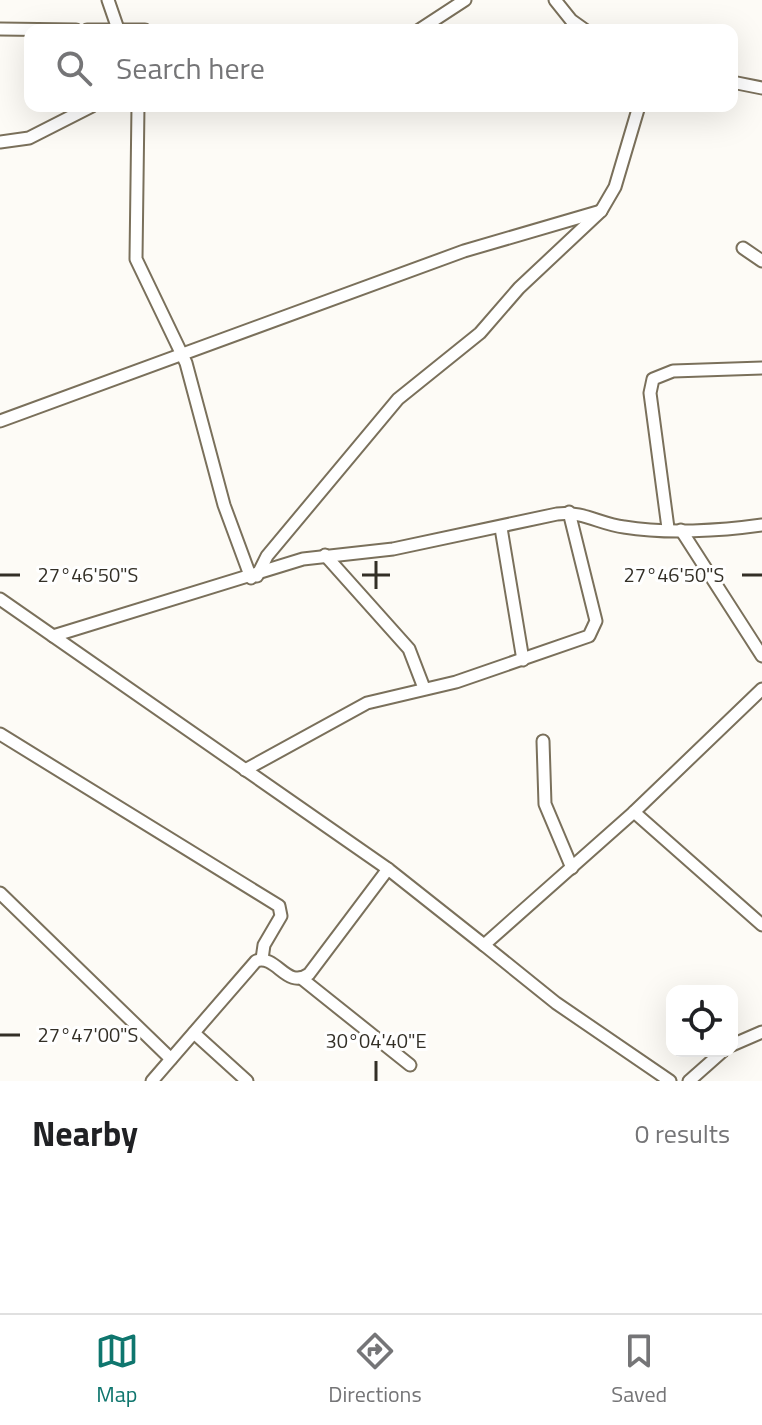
<!DOCTYPE html>
<html lang="en">
<head>
<meta charset="utf-8">
<style>
	body { margin:0; font-family:"Titillium Web",sans-serif; background:#f6f6f6; color:#202124 }
	.controls { position:absolute; right:24px; bottom:24px; display:grid; overflow:hidden; border-radius:16px; box-shadow:0 8px 32px #0002 }
	.controls button { width:72px; height:72px; display:grid; place-items:center; padding:0; border:0; border-bottom:2px solid #e0e0e0; background:#fff; color:#202124; font:40px sans-serif }
	.list { margin:0; padding:0; list-style:none }
	h2 { display:flex; justify-content:space-between; align-items:center; height:104px; margin:0; padding:0 32px; font-size:34px }
	h2 small { font-size:26px; font-weight:400; color:#757577 }
	.icon { flex:none; width:44px; height:44px; fill:none; stroke:currentColor; stroke-width:2; stroke-linecap:round; stroke-linejoin:round }
	.map { position:relative; flex:none; width:762px; height:1081px; overflow:hidden }
	.search { position:absolute; background:#fff; box-shadow:0 8px 32px #0002; left:24px; right:24px; top:24px; height:88px; display:flex; align-items:center; gap:20px; box-sizing:border-box; padding:0 28px; border-radius:16px; color:#757577; font-size:30px }
	.sheet { height:232px; background:#fff }
	nav { display:flex; justify-content:space-around; align-items:center; box-sizing:border-box; height:112px; border-top:2px solid #e0e0e0; background:#fff; font-size:22px; color:#757577 }
	nav a { display:grid; justify-items:center; gap:4px }
	nav .on { color:#0f766e }
	.map>svg:first-child { display:block }
	.lines { fill:none; stroke-linecap:round; stroke-linejoin:round }
	.street-casing { stroke:#7a705b; stroke-width:15 }
	.street { stroke:#fff; stroke-width:11 }
	.ticks { fill:none; stroke:#332f26; stroke-width:3 }
	.ticks-label { font-size:20px; text-anchor:middle; fill:#332f26; stroke:#fff; stroke-width:6; stroke-linejoin:round; paint-order:stroke }
</style>
</head>
<body>
<div class="map">
<svg width="762" height="1081" viewBox="0 0 762 1081">
	<rect width="100%" height="100%" fill="#fdfbf6"/>
	<g class="lines">
		<defs>
			<g id="street">
				<path d="M108 0 118 29"/>
				<path d="M555 0 571 20 585 30"/>
				<path d="M0 29 76 30"/>
				<path d="M87 30H145"/>
				<path d="M419 30 465 0"/>
				<path d="M732 82 762 88"/>
				<path d="M138 106 136 259 186 363 224 505 251 578"/>
				<path d="M0 142 29 138 92 106"/>
				<path d="M743 248 762 261"/>
				<path d="M0 421 464 251 601 211"/>
				<path d="M501 528 523 660"/>
				<path d="M668 528 650 393 653 379 673 371 762 368"/>
				<path d="M681 530 762 656"/>
				<path d="M325 555 409 649 424 688"/>
				<path d="M257 576 267 556 398 399 480 333 519 288 601 211 615 187 639 106"/>
				<path d="M0 599 388 869 484 945 634 812 762 689"/>
				<path d="M53 636 303 559 393 549 557 514C583 511 600 524 624 527 666 534 720 531 762 525"/>
				<path d="M0 734 279 906 281 916 264 945 262 959"/>
				<path d="M543 741 545 804 572 868"/>
				<path d="M245 770 367 703 456 682 589 636 596 621 569 512"/>
				<path d="M634 812 762 925"/>
				<path d="M0 893 171 1059"/>
				<path d="M484 945 556 1003 670 1081"/>
				<path d="M301 978 410 1065"/>
				<path d="M194 1033 247 1081"/>
				<path d="M732 1045 762 1032"/>
				<path d="M152 1081 256 961C277 954 286 990 309 974L388 869"/>
				<path d="M689 1081 723 1051"/>
			</g>
		</defs>
		<use href="#street" class="street-casing"/>
		<use href="#street" class="street"/>
	</g>
	<path class="ticks" d="M376 561V589M0 575H20M362 575H390M742 575H762M0 1035H20M376 1061V1081"/>
	<g class="ticks-label">
		<text x="88" y="582">27°46'50"S</text>
		<text x="674" y="582">27°46'50"S</text>
		<text x="88" y="1042">27°47'00"S</text>
		<text x="376" y="1048">30°04'40"E</text>
	</g>
</svg>
<div class="controls">
<button><svg class="icon" aria-label="locate" viewBox="0 0 24 24"><circle cx="12" cy="12" r="6"/><path d="M12 2v4M12 18v4M2 12h4M18 12h4"/></svg></button>
</div>
<div class="search"><svg class="icon" aria-label="search" viewBox="0 0 24 24"><circle cx="10" cy="10" r="6"/><path d="M15 15l6 6"/></svg>Search here</div>
</div>
<section class="sheet">
<h2>Nearby<small>0 results</small></h2>
<ul class="list">
</ul>
</section>
<nav>
<a class="on"><svg class="icon" aria-label="map" viewBox="0 0 24 24"><path d="M3 6l6-2 6 2 6-2v14l-6 2-6-2-6 2zM9 4v14M15 6v14"/></svg>Map</a>
<a><svg class="icon" aria-label="directions" viewBox="0 0 24 24"><path d="M12 3l9 9-9 9-9-9zM9 14v-3h6M13 9l2 2-2 2"/></svg>Directions</a>
<a><svg class="icon" aria-label="saved" viewBox="0 0 24 24"><path d="M7 4h10v16l-5-4-5 4z"/></svg>Saved</a>
</nav>
</body>
</html>
